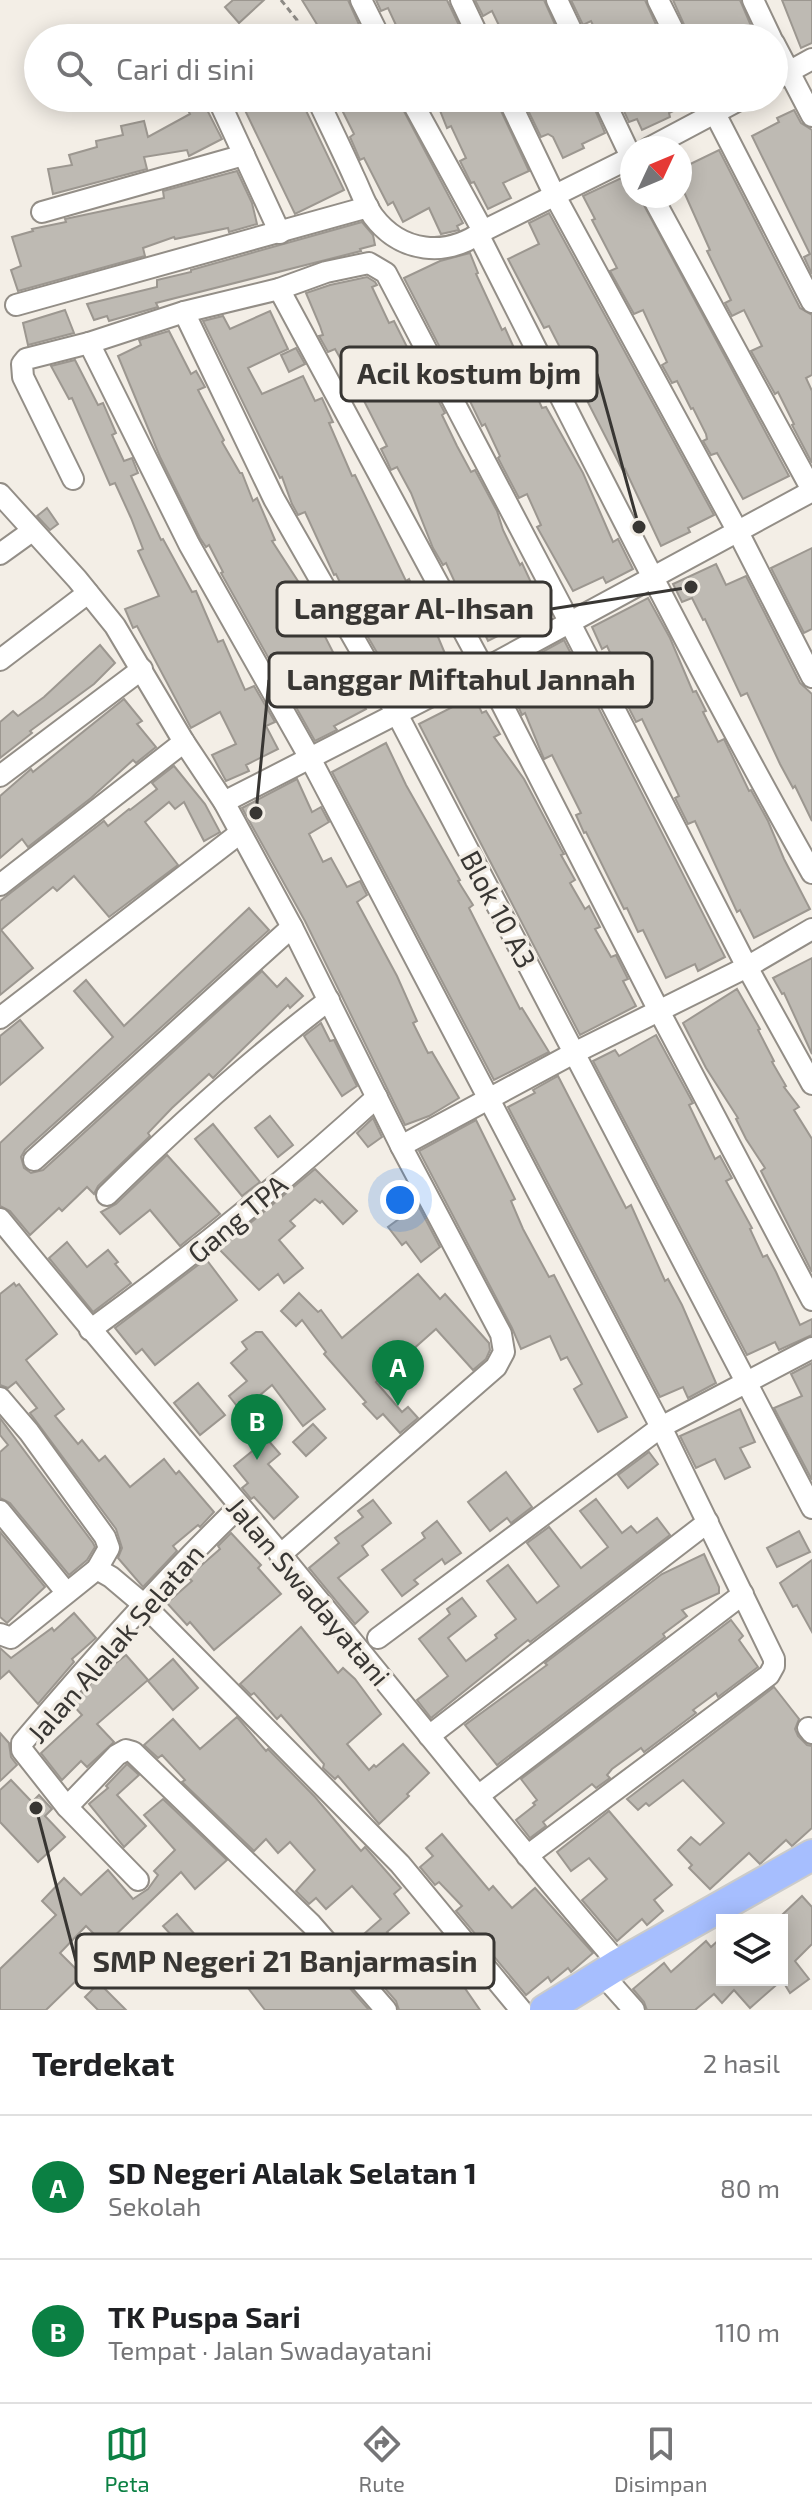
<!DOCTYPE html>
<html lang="id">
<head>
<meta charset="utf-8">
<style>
	body { margin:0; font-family:"Exo 2",sans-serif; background:#f6f6f6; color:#202124 }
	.controls { position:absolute; right:24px; bottom:24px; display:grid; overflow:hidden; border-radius:0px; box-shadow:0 4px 20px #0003 }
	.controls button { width:72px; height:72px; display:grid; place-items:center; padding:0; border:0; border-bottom:2px solid #e0e0e0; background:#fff; color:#202124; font:40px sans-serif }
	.compass { position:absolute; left:620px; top:136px; width:72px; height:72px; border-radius:50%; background:#fff; box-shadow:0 4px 20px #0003; rotate:46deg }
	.you { position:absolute; left:400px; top:1200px; width:28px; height:28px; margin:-20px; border:6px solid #fff; border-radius:50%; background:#1a73e8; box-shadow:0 0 0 12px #1a73e833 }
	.badge { display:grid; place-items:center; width:52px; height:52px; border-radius:50%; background:#0b8043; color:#fff; font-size:26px; font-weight:700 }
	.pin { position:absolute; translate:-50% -66px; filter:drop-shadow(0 2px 4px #0008) }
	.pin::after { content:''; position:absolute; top:42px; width:28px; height:24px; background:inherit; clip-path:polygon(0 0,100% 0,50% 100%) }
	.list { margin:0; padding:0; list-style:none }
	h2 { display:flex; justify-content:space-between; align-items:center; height:104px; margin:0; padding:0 32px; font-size:34px }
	h2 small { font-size:26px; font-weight:400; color:#757577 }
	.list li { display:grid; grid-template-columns:52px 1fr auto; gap:24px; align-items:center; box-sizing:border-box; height:144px; padding:0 32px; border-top:2px solid #e0e0e0 }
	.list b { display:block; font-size:30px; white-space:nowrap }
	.list p { margin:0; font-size:26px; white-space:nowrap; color:#757577 }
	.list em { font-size:26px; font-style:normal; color:#757577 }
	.icon { flex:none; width:44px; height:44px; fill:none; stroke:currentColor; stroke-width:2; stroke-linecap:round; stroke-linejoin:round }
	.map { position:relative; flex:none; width:812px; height:2010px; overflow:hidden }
	.search { position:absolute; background:#fff; box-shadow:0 4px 20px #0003; left:24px; right:24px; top:24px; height:88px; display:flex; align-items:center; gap:20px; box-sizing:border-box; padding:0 28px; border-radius:44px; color:#757577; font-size:30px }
	.sheet { height:392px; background:#fff }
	nav { display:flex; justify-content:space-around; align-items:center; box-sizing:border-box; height:112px; border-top:2px solid #e0e0e0; background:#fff; font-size:22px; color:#757577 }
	nav a { display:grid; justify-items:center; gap:4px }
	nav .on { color:#0b8043 }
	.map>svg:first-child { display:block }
	.building { fill:#bebab3; stroke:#9c9790; stroke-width:2 }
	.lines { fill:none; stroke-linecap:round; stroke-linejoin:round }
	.street-casing { stroke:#938e87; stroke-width:24 }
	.primary-casing { stroke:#cbcbca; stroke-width:34 }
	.path { stroke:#8d8a85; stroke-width:3; stroke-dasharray:6 4; stroke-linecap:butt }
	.street { stroke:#fff; stroke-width:20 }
	.primary { stroke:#a6befe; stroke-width:30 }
	.labels { text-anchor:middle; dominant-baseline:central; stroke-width:7; stroke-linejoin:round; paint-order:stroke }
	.street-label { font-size:28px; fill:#383633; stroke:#f3eee6 }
	.leader { fill:none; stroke:#383633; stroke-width:3 }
	.callout-dot { fill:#383633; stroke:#f3eee6; stroke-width:3 }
	.callout { fill:#f3eee6; stroke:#383633; stroke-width:3 }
	.callout-label { font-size:30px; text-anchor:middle; font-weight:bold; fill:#383633 }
</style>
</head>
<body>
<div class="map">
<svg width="812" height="2010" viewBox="0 0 812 2010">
	<rect width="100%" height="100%" fill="#f3eee6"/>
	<g class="building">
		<path d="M233 0H264L239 23 225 7Z"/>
		<path d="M302 0H348L365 38H294L318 26Z"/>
		<path d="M376 0H447L465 38H402L388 8 381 11Z"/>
		<path d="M475 0H544L561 38H505L492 11 483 16Z"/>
		<path d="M571 0H645L662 38H641L636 28 615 38H599L591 21 583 25Z"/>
		<path d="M673 0H740L755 35 750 38H690Z"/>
		<path d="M782 0H812V43L801 48Z"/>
		<path d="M182 98H201L222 139 189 156 187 150 144 157 147 169 53 194 48 169 72 165 69 155 97 147 96 141 123 135 121 126 144 121 148 137 190 114Z"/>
		<path d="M249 98H300L344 190 295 214 241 102Z"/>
		<path d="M336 98H397L463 223 457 226 459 230 441 234 429 208 403 222 393 202 388 205 364 158 360 160 350 137 354 134Z"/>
		<path d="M435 98H495L529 171 503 183 511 198 488 209 474 182 471 183 460 161 466 158 451 126 447 128Z"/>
		<path d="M522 98H590L605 133 582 144 584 148 563 158 553 137 548 134 541 137Z"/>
		<path d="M641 98H694L695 101 669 113 670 117 642 130 637 119 629 122 622 107Z"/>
		<path d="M794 110 801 123 812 130V274L804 257 810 254 752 136 779 122 777 118Z"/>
		<path d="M719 150 800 308 812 315V375L806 378 812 391V463L792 425 794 424 778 392 775 394 751 351 762 346 744 310 732 316 725 303 731 300 707 251 710 250 680 183V169Z"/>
		<path d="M237 171 252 203 257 224 229 232 228 228 175 239 174 237 143 248 145 256 18 291 11 270 21 266 12 237 33 231 32 229 66 222 65 219 164 198 163 191Z"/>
		<path d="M632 173V196H639L789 476 743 499 717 453 711 455 703 441 707 439 706 434 693 408 691 409 677 381 672 383 662 365 667 362 643 310 634 314 610 271 617 268 592 220 595 219 583 196Z"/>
		<path d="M549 213 714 515 688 528 690 532 661 546 625 469 623 471 549 326 544 328 508 259 539 244 529 223Z"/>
		<path d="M362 222 373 235 375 245 360 249 361 251 156 303 158 307 109 321 107 316 94 320 87 304 157 287V280L191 272V270Z"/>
		<path d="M470 253 478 273 476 274 502 330 505 328 518 357 520 356 542 408 546 407 583 473 613 542 618 539 633 569 606 583 603 577 573 591 537 527 541 525 527 494 519 498 498 458 500 456 485 424 482 426 469 399 467 400 404 278 440 261Z"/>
		<path d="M367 277 375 282 377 285 372 287 389 323 394 321 420 373 423 372 445 413 442 415 457 446 471 472 475 470 497 511 503 530 520 565 522 563 548 619 522 634 518 626 488 641 475 613 470 615 446 563 443 565 433 548 411 493 397 467 391 470 387 461 381 449 387 446 360 393 335 349 328 352 319 336 323 335 320 326 306 293 330 285Z"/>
		<path d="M65 310 74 333 28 345 23 323Z"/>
		<path d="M270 311 288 349 248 368 262 394 303 376 315 401 322 398 333 422 329 423 352 476 355 475 406 581 409 579 428 621 431 620 451 668 398 689 357 618 336 574 334 575 305 512 298 515 292 504 282 477 280 478 203 321 223 316 230 329Z"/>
		<path d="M169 331 191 374 196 371 205 387 198 390 224 440 222 442 240 473H242L253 501 257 498 275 540 272 541 307 595 315 612 313 613 338 662 366 709 334 726 337 730 315 741 221 573 223 572 209 545 206 547 200 538 160 457 118 356 141 345 139 340Z"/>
		<path d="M296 348 305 364 289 372 281 355Z"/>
		<path d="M75 360 98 405 103 403 116 433 112 435 124 461 132 458 138 473 131 476 161 540 163 539 192 592 196 591 218 642 223 640 245 690 254 686 275 722 266 726 278 749 246 765 249 771 226 781 212 755 236 744 220 712 191 728 137 626 133 628 125 609 159 596 138 551 143 549 131 518 115 483 110 485 72 398 69 399 51 366Z"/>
		<path d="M47 508 58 524 50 530 37 516Z"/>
		<path d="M812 548V629L804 633 771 568Z"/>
		<path d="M716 564 726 585 746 576 800 683 812 694V821L795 786 793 788 780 764 747 693 741 696 705 619 703 620 692 598 682 602 673 584Z"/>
		<path d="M648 598 670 638 693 692 696 691 706 711 703 712 718 742 724 739 749 791 751 790 768 821 784 859 810 909 754 938 740 910 737 912 695 821 688 824 675 798 679 796 642 719 636 722 613 677 620 674 607 646 602 649 592 627Z"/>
		<path d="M564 640 725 957 698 971 695 964 666 978 643 930 638 932 627 908 624 909 586 832 584 833 576 815 581 813 552 755 544 759 525 713 522 715 514 697 504 673Z"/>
		<path d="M100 645 115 663 94 684 30 731 32 733 0 758V722L13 711 18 716 44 697Z"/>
		<path d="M474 696 482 713 486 711 500 734 494 737 524 779 561 849 564 854 561 855 575 880 570 883 585 909 589 906 600 927 595 929 611 957 616 955 628 979 623 981 636 1006 580 1035 419 724Z"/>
		<path d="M124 699 142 721 137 724 156 747 136 763 133 760 91 798 28 847 22 839 0 858V796L31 769 33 772Z"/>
		<path d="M386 743 406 785 460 880 458 881 473 905 469 908 520 1009 522 1008 549 1052 494 1080 332 772Z"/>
		<path d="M174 766 205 804 220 832 204 841 184 802 175 809 169 802 145 822 178 865 109 917 74 876 57 891 53 887 1 930 33 968 0 995V901L104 821 108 826 129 809 130 810 157 789 152 783Z"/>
		<path d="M297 779 312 812 321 807 329 822 309 834 323 862 331 858 347 887 360 881 367 895 357 902 397 976 417 1021 413 1023 428 1053 432 1052 459 1098 429 1116 405 1125 305 921 242 808Z"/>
		<path d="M249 908 269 930 25 1150 21 1157 24 1168 31 1173 43 1170 262 971 277 987 286 978 303 996 290 1008 288 1005 213 1078 209 1074 172 1108 148 1133 150 1136 98 1186 94 1194 87 1187 62 1211 59 1208 30 1235 10 1211 0 1206V1143L113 1037 74 991 86 980 124 1026Z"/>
		<path d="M812 958V1054L784 993 782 994 773 978Z"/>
		<path d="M737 989 760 1029 758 1030 774 1061 772 1062 786 1086 784 1087 799 1107 794 1110 812 1139V1272L761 1171 765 1168 746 1139 736 1119 738 1118 706 1068 683 1023Z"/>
		<path d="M20 1020 43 1048 0 1085V1036Z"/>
		<path d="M321 1023 330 1041 334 1040 357 1086 342 1096 304 1036Z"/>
		<path d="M656 1035 693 1103 689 1105 715 1159 720 1156 732 1178 726 1181 752 1228 750 1229 763 1257 767 1255 776 1272 800 1325 812 1319V1335L779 1350 775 1342 747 1355 593 1061 615 1050 619 1056Z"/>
		<path d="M558 1076 626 1208 631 1205 665 1281 668 1279 682 1305 716 1383 688 1398 683 1387 660 1397 508 1107 535 1093 533 1090Z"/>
		<path d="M270 1116 293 1145 278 1157 255 1128Z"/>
		<path d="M373 1118 382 1137 368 1147 357 1133Z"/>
		<path d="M476 1120 515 1199 511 1201 523 1229 549 1277 554 1275 627 1417 598 1432 574 1389 582 1384 567 1357 561 1360 550 1336 521 1349 512 1328 419 1151Z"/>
		<path d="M213 1124 260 1182 242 1196 195 1139Z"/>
		<path d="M167 1155 220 1214 180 1246 150 1210 120 1234 101 1212 116 1204Z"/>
		<path d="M315 1169 357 1211 343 1224 322 1201 320 1203 315 1199 290 1221 295 1226 279 1240 303 1268 284 1283 278 1274 259 1290 219 1249Z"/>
		<path d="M418 1205 440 1247 421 1262 406 1242 402 1245 388 1227Z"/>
		<path d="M67 1242 87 1267 108 1250 118 1262 115 1264 131 1283 93 1312 49 1258Z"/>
		<path d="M206 1259 237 1300 155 1365 142 1349 136 1354 115 1328Z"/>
		<path d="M418 1274 440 1299 445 1294 489 1343 490 1350 486 1359 473 1370 436 1329 376 1382 402 1412 408 1407 418 1418 400 1433 383 1414 377 1419 363 1404 366 1402 324 1354 326 1352 302 1320 296 1326 281 1311 299 1293 318 1312 321 1310 342 1338Z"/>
		<path d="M14 1283 16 1286 19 1284 57 1334 26 1360 64 1409 55 1416 78 1444 82 1440 99 1461 105 1456 130 1487 164 1459 176 1474 179 1471 214 1512 200 1527 198 1525 173 1546 177 1551 143 1587 118 1558 122 1548 116 1529 30 1413 37 1408 16 1382 8 1388 0 1385V1294Z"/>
		<path d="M256 1332H262L325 1409 303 1426 272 1385 241 1411 229 1396 247 1381 231 1363 247 1349 242 1342Z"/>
		<path d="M812 1363V1480L774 1408 802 1396 791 1374Z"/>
		<path d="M198 1383 225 1415 200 1435 174 1403Z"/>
		<path d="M740 1409 755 1442 740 1448 750 1467 725 1479 715 1459 696 1468 680 1436Z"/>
		<path d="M0 1418 93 1543 95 1547 87 1560 69 1575 10 1503 0 1498V1452L8 1445 0 1435Z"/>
		<path d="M313 1424 326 1438 306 1456 293 1442Z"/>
		<path d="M267 1439 280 1454 268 1464 298 1497 274 1519 254 1497 251 1499 242 1488 248 1483 234 1466Z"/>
		<path d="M649 1452 658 1464 628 1488 618 1475Z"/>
		<path d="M506 1472 532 1507 511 1523 507 1518 490 1531 468 1502Z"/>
		<path d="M596 1499 622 1533 631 1526 637 1533 657 1518 670 1535 530 1642 528 1640 431 1718 417 1700 448 1676 419 1639 450 1614 447 1609 462 1598 476 1616 448 1638 466 1661 497 1638 495 1635 516 1619 487 1581 508 1565 537 1603 559 1586 527 1543 549 1527 581 1568 608 1547 580 1511Z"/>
		<path d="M373 1500 391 1523 362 1546 368 1555 338 1578 368 1612 355 1624 309 1568 339 1543 335 1538 363 1517 358 1511Z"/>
		<path d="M437 1521 461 1553 445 1564 442 1559 414 1580 418 1584 402 1596 382 1570 425 1538 422 1533Z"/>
		<path d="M799 1531 810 1552 777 1567 767 1548Z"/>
		<path d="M0 1532 45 1587 7 1623 0 1617Z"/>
		<path d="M231 1533 261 1565 258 1568 281 1594 214 1650 190 1622 187 1625 167 1603 192 1581 188 1577 220 1549 218 1546Z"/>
		<path d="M704 1554 719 1587V1593L682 1610 687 1616 663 1634 665 1637 497 1765 465 1725 547 1665 545 1663 662 1574Z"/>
		<path d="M812 1560V1632L797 1605 793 1607 780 1583Z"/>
		<path d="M74 1613 96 1638 72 1659 74 1662 38 1704 9 1671 0 1679V1648L11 1658 52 1628 54 1631Z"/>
		<path d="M731 1620 743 1636 739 1640 758 1667 718 1697 716 1693 693 1710 696 1713 644 1752 641 1748 612 1769 607 1775 610 1778 596 1788 592 1784 543 1822 546 1826 530 1838 516 1820 535 1805 533 1803 537 1800 521 1779Z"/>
		<path d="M301 1627 338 1673 343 1668 355 1679 381 1714 347 1744 369 1770 374 1765 376 1767 403 1744 429 1773 407 1794 409 1796 379 1824 338 1776 335 1779 323 1768 324 1764 281 1715 277 1719 254 1693 251 1695 240 1684Z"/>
		<path d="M126 1655 148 1680 97 1724 114 1742 87 1767 81 1761 62 1780 41 1753 82 1715 72 1704 92 1682Z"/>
		<path d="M173 1659 198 1688 173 1710 148 1681Z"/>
		<path d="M774 1687 799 1719 795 1729 798 1736 807 1745 812 1746V1828L792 1846 786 1840 760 1864 749 1853 710 1889 689 1868 692 1865 678 1850 691 1837 700 1845 724 1823 683 1780 649 1806 646 1803 638 1810 627 1799Z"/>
		<path d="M237 1717 266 1751 268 1749 315 1797 361 1851 365 1847 401 1888 394 1894 409 1913 387 1932 407 1955 394 1967 411 1987 446 1961 480 2010H399L396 2001 349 1947 381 1919 352 1886 326 1909 316 1898 309 1904 296 1891 315 1870 290 1842 278 1853 266 1839 254 1851 182 1782 185 1780 162 1755 158 1758 144 1745 173 1719 200 1749Z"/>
		<path d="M0 1733 9 1743 11 1757 17 1765 0 1781Z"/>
		<path d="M127 1764 139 1775 117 1795 146 1826 124 1847 89 1804 108 1788 106 1786Z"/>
		<path d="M11 1780 32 1802 39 1795 52 1809 45 1816 65 1837 38 1862 0 1822V1790Z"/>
		<path d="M163 1799 227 1860 195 1889 181 1872 105 1945 86 1926 60 1953 82 1975 46 2010H0V1969L56 1915 42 1901 64 1878 81 1895 108 1870 133 1899 148 1889 158 1875 154 1871 175 1850 144 1815Z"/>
		<path d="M609 1811 672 1885 654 1900 663 1911 647 1925 642 1919 617 1941 582 1900 607 1879 589 1858 571 1871 557 1852Z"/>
		<path d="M442 1834 489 1890 493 1886 512 1908 535 1888 593 1953 571 1972 568 1968 551 1982 548 1977 526 1995 456 1911 462 1906 439 1882 435 1885 420 1867 433 1856 426 1848Z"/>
		<path d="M802 1896 812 1907V1944L795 1961 809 1979 790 1993 782 1980 750 2008 734 1990 722 2003 714 1994 695 2010H647L644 2002 633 1989 664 1963 671 1972 706 1941 711 1947 722 1937V1980H782V1915Z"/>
		<path d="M177 1914 197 1937 184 1949 163 1926Z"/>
		<path d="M305 1937 369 2010H265L248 1988 252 1985 226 1954 238 1944 263 1974Z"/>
		<path d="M99 1983 126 2010H98L85 1997Z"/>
	</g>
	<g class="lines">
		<defs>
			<g id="street">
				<path d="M361 0 380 38"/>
				<path d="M461 0 479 38"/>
				<path d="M557 0 575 38"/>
				<path d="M658 0 677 38"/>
				<path d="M753 0 771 38"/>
				<path d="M774 43 812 116"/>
				<path d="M774 80 812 59"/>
				<path d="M317 98C329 124 342 150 354 177 360 189 365 205 373 216 401 253 446 258 483 231L410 98"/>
				<path d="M508 98 555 196 738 532 812 677"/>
				<path d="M603 98 632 159"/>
				<path d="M707 98 812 302"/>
				<path d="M219 101 280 233"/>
				<path d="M649 148 743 98"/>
				<path d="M652 196 812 490"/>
				<path d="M42 212 244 155"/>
				<path d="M483 231 632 157"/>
				<path d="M478 234C587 449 694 664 812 873"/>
				<path d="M279 289 484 669 659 1011 812 1300"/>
				<path d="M16 305 368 207"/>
				<path d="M184 312 274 499 397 714 812 1508"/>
				<path d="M89 343 189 544 311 760 661 1427 774 1659V1666L769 1675 527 1856"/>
				<path d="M73 479 23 377 22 364 26 359 89 343 184 312 279 289 326 272 369 263 386 273 570 623 747 967 812 1084"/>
				<path d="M0 494 77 579 115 626 184 742 224 802 292 927 401 1146 501 1334 504 1352 496 1367 280 1555"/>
				<path d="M0 554 32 531"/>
				<path d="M0 660 88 593"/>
				<path d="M0 776 142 669"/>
				<path d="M224 802 484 669 812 491"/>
				<path d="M0 885 184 742"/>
				<path d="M0 1018 240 833"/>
				<path d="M401 1146 574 1053 747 967 812 929"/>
				<path d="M34 1160 292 927"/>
				<path d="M107 1195C179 1124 249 1061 329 1000"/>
				<path d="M0 1219C79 1316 160 1411 241 1507 368 1657 489 1814 619 1964"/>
				<path d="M90 1330C190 1258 286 1180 377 1097"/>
				<path d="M0 1398 29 1432 105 1537 109 1548 97 1569 11 1638 0 1634"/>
				<path d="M240 1506C165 1578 96 1656 28 1736L22 1743V1750L67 1807 117 1755 126 1750 133 1752 311 1924 386 2010"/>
				<path d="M0 1511 66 1592"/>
				<path d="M97 1569 111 1577 143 1604 400 1864 521 2010"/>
				<path d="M378 1638 661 1427 812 1348"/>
				<path d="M808 1728 812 1733"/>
				<path d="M429 1736 708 1522"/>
				<path d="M478 1796 743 1594"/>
				<path d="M67 1807 138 1880"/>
				<path d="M602 1974 634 2010"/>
			</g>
			<path id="primary" d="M545 2010 619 1964 812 1855"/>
		</defs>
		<use href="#street" class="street-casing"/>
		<use href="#primary" class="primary-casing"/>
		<path class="path" d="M281 0 297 20 295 38"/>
		<use href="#street" class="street"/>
		<use href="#primary" class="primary"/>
	</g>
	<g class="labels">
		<g class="street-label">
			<text transform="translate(499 909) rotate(62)">Blok 10 A3</text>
			<text transform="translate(237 1218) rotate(-40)">Gang TPA</text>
			<text transform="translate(309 1591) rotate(50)">Jalan Swadayatani</text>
			<text transform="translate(115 1643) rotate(-49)">Jalan Alalak Selatan</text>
		</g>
	</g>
	<path class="leader" d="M639 527L597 374M691 587L551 609M256 813L269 680M36 1808L76 1961"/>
	<g class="callout-dot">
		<circle cx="639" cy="527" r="8"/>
		<circle cx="691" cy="587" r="8"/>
		<circle cx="256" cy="813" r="8"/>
		<circle cx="36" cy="1808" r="8"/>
	</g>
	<g class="callout">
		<rect x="341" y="347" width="256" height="54" rx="8"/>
		<rect x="277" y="582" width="274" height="54" rx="8"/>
		<rect x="269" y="653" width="383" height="54" rx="8"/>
		<rect x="76" y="1934" width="418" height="54" rx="8"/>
	</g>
	<g class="callout-label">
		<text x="469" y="384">Acil kostum bjm</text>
		<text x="414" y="619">Langgar Al-Ihsan</text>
		<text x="461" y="690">Langgar Miftahul Jannah</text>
		<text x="285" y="1972">SMP Negeri 21 Banjarmasin</text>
	</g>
</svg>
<div class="controls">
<button><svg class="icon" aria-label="layers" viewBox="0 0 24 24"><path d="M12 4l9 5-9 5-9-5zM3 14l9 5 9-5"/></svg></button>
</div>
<svg class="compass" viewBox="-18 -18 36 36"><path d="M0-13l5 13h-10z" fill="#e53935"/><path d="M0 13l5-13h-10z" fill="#757577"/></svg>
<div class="you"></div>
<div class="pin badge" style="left:398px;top:1406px">A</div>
<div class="pin badge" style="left:257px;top:1460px">B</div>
<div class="search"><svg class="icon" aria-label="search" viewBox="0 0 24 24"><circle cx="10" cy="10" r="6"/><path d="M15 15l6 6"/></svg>Cari di sini</div>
</div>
<section class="sheet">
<h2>Terdekat<small>2 hasil</small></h2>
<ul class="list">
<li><span class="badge">A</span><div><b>SD Negeri Alalak Selatan 1</b><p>Sekolah</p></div><em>80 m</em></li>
<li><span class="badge">B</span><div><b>TK Puspa Sari</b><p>Tempat · Jalan Swadayatani</p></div><em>110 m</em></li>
</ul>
</section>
<nav>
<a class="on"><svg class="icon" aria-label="map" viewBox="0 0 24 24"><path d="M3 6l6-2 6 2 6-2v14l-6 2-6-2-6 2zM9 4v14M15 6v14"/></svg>Peta</a>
<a><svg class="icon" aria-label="directions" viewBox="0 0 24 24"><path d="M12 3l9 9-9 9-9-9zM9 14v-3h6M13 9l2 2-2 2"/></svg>Rute</a>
<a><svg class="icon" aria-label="saved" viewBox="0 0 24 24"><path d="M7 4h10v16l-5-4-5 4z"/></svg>Disimpan</a>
</nav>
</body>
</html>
